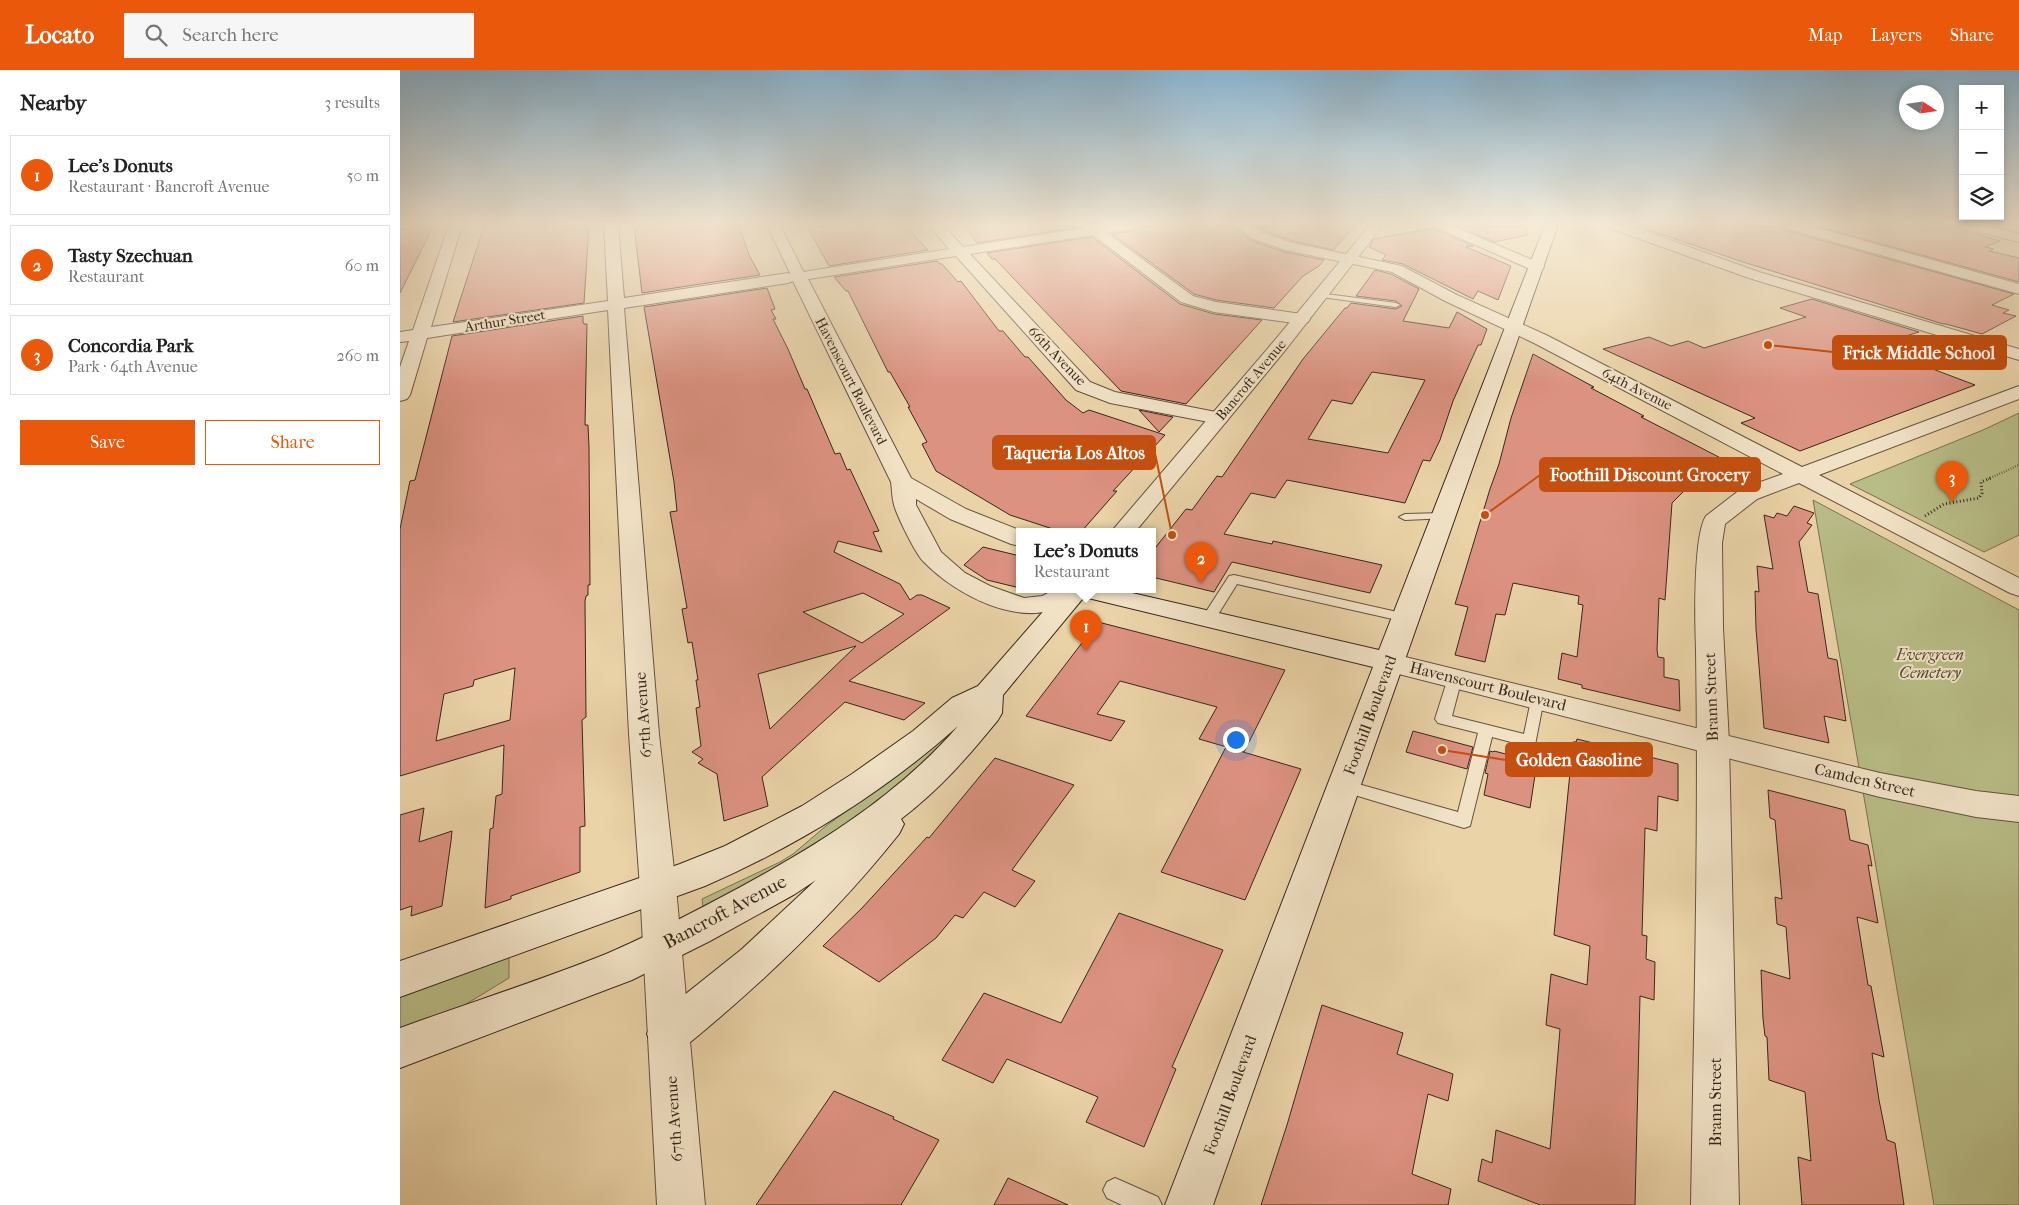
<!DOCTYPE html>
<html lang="en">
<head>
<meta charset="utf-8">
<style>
	body { margin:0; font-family:"IM FELL French Canon",serif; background:#f6f6f6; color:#222 }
	.controls { position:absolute; right:15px; top:15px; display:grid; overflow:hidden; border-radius:0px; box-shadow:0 2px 8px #0003 }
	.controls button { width:45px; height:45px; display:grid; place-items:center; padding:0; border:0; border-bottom:1px solid #e0e0e0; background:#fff; color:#222; font:25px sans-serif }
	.compass { position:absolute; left:1499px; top:15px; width:45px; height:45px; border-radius:50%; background:#fff; box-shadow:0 2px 8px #0003; rotate:102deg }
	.you { position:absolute; left:835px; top:669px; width:18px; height:18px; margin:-12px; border:4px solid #fff; border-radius:50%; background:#1a73e8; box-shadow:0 0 0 8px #1a73e833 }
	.badge { display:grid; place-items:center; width:32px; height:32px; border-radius:50%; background:#ea580c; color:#fff; font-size:16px; font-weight:700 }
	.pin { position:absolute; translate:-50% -41px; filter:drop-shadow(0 1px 2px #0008) }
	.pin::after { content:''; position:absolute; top:26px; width:18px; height:15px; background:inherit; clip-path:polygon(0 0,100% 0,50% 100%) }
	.popup { position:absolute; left:616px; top:458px; width:140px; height:65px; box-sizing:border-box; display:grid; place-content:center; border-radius:0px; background:#fff; filter:drop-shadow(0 1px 4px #0005); font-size:16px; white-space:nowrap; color:#767676 }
	.popup b { font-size:19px; color:#222 }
	.popup::after { content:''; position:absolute; left:50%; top:100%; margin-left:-10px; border:10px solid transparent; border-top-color:#fff }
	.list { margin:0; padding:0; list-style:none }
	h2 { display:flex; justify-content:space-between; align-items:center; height:65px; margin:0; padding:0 20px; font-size:21px }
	h2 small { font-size:16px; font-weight:400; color:#767676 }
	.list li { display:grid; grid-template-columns:32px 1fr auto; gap:15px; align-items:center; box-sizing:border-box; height:80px; margin:0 10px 10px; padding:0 10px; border:1px solid #e0e0e0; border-radius:0px }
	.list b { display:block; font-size:19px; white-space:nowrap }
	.list p { margin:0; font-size:16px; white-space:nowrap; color:#767676 }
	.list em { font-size:16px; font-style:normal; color:#767676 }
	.actions { display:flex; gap:10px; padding:15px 20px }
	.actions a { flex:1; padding:11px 0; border:1px solid #ea580c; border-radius:0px; text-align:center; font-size:18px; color:#ea580c }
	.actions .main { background:#ea580c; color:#fff }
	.icon { flex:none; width:28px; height:28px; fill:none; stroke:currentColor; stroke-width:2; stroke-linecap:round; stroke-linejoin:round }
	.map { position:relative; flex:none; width:1619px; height:1135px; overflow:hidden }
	header { display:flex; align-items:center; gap:30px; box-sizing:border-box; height:70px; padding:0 25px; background:#ea580c; color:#fff }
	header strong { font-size:24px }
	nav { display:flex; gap:28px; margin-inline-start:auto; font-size:18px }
	.search { width:350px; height:45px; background:#f6f6f6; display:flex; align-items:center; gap:12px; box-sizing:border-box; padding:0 18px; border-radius:0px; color:#767676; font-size:19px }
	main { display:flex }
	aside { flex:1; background:#fff }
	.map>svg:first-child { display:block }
	.green { fill:#b8bc86; stroke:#787251 }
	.building { fill:#dc9281; stroke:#38281c; fill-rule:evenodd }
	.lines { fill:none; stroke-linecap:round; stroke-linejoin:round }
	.service-casing { stroke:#64533f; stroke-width:2 }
	.minor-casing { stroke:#64533f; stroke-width:2 }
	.tertiary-casing { stroke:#64533f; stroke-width:2 }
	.secondary-casing { stroke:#38281c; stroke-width:2 }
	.path-far1 { stroke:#38281c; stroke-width:2.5; stroke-dasharray:0.5 2; stroke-linecap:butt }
	.path { stroke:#38281c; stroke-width:3; stroke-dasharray:1 2.5; stroke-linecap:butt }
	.service { fill:#f1e2c6; fill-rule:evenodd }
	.minor { fill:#f1e2c6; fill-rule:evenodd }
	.tertiary { fill:#f1e2c6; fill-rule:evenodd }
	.secondary { fill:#f1e2c6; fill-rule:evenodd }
	.labels { text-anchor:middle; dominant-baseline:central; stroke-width:4; stroke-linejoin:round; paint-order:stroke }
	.far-street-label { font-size:14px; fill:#38281c; stroke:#f1e2c6 }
	.park-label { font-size:16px; font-style:italic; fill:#524631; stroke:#f1e2c6 }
	.street-label { font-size:16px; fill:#38281c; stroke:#f1e2c6 }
	.near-street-label { font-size:19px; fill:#38281c; stroke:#f1e2c6 }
	.leader { fill:none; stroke:#c54f0f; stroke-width:2 }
	.callout-dot { fill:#c54f0f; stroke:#f1e2c6; stroke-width:2 }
	.callout { fill:#c54f0f; stroke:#c54f0f; stroke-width:2 }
	.callout-label { font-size:18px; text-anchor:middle; font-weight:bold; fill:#fff }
</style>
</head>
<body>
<header>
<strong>Locato</strong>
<div class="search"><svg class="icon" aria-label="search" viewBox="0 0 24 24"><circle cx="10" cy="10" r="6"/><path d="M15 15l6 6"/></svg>Search here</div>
<nav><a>Map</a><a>Layers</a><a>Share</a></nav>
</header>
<main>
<aside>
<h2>Nearby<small>3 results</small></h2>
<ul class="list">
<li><span class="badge">1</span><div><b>Lee's Donuts</b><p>Restaurant · Bancroft Avenue</p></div><em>50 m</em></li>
<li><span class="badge">2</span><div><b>Tasty Szechuan</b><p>Restaurant</p></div><em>60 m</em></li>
<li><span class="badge">3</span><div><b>Concordia Park</b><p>Park · 64th Avenue</p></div><em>260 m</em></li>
</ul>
<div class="actions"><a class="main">Save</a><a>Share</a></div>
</aside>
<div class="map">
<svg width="1619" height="1135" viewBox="0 0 1619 1135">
	<rect width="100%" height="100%" fill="#ead3a7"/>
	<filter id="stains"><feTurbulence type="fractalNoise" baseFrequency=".004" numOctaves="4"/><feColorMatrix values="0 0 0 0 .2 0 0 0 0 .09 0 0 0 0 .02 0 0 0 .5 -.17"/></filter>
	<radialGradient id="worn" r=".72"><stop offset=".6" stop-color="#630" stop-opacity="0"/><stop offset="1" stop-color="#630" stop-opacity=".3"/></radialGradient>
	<g class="green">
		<path d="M1619 343V465L1584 482 1450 414 1583 360Z"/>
		<path d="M1413 430 1619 540V1135H1534Z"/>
		<path d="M577 638 579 639 505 712 416 778 303 837 302 829 380 792 393 784 426 756 520 687Z"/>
		<path d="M109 884V908L58 939 0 963V925Z"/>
	</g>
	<g class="building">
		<path d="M26 156V157H33L0 223V159Z"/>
		<path d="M84 156H189L184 233 53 252Z"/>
		<path d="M234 156H339L349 185 360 205 242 223Z"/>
		<path d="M425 156H505L528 180 429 196 409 160 412 159 411 157Z"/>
		<path d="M565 156H680L681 157 577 173Z"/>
		<path d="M740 156H834L852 171 884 182 924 190 919 196 903 206 874 238 816 230 794 224 712 164 732 161Z"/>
		<path d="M856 156H955L933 180 893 171 864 161Z"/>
		<path d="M1056 156H1126L1127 165 1094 172Z"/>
		<path d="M1246 156H1382L1384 160 1614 224 1592 235 1609 240 1603 243 1616 246 1582 264 1546 254H1543L1343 192 1246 159Z"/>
		<path d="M1416 156H1559L1562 160 1600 171 1585 177 1594 179 1589 181 1619 188V212Z"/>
		<path d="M1033 158 1073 176 1066 177 1111 196 1098 230 1078 221 1073 229 1003 194 982 190 986 185 969 177 974 169Z"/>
		<path d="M692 167 780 234 814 244 862 250 786 334 721 321 595 189H592L587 183Z"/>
		<path d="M537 191 540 194H542L558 212 561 211 599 261H603L625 287H628L666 330 683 343 689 340 765 365 713 421H717L681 462H662L610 445 536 401 522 374 527 372 508 337H510L490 302H488L448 221H446L434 207Z"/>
		<path d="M975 200 991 204 1019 219 1003 251 1049 258 1057 242 1087 259 1081 275H1078L1053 331 1040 370 1030 391 1023 390 1005 433 887 410 875 428 851 423 824 464 872 474 873 471 982 495 970 523 832 492 814 522 752 507V482L786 439 792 440 817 406 822 407 903 289 945 238H947L951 233 996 239 1002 236 996 231 956 226ZM972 302 1025 310 988 383 908 369 932 330 952 334Z"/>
		<path d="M367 218 375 239 371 240 376 249H373L388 279 405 319H407L435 384 440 383 447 400 450 399 479 461 473 462 482 482 438 471 434 482 500 514 510 530 517 525H522L550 538 449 611 525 633 504 650 445 632 362 707 368 736 324 751 317 704 298 693 303 689 292 682 301 676 296 638 300 637 296 610H298L292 572 288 573 282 539 287 538 270 442 277 441 274 412 244 237ZM463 523 504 544 462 573 403 542ZM456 576 427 604 370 659 358 604Z"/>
		<path d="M1412 229 1519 262 1472 276 1575 315 1400 381 1341 353 1355 348 1203 279 1249 267 1271 276 1288 271 1304 278 1406 247 1380 238Z"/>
		<path d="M183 246V252L184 254H187L185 355H188L189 377 190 515H188V525L186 526 185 531 186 647 182 650 185 756 180 757V802L111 826V829L85 838 90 759 93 758 96 726 102 724 104 675 0 706V459L10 411 15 410 52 266ZM115 598 110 650 36 671 44 624 73 616 74 610Z"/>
		<path d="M1133 284 1194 317 1191 318 1244 346 1241 347 1346 401 1301 417 1293 412 1272 433 1265 530 1259 528 1257 580 1258 587 1264 588V607L1279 610 1280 641 1182 618V615L1158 609 1162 583 1177 587 1183 535 1178 534 1179 526 1113 513 1105 545 1096 544 1085 592 1055 585 1068 537 1055 534 1090 419 1099 394 1111 348Z"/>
		<path d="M739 340 773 347 759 362Z"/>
		<path d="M1394 436 1414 443 1407 453 1412 455 1399 472 1408 522 1418 524 1428 588 1437 590 1446 651 1424 646 1429 673 1364 658 1356 559 1355 521 1359 522 1357 496 1373 499 1364 445 1374 448 1377 443 1387 446Z"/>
		<path d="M583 477 620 486V518L587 510 564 495Z"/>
		<path d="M698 552 885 600 844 682 799 669 817 637 720 611 697 644 725 651 711 671 626 646Z"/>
		<path d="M1013 661 1073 677 1067 699 1006 682Z"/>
		<path d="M1177 669 1278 694V731L1258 726 1257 761 1245 758 1242 865 1247 866 1246 889 1255 892 1254 930 1240 926 1235 1135H1140L1078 1111 1082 1089 1092 1093 1096 1060 1150 1079 1160 959 1146 955 1151 904 1187 915 1190 876 1154 865 1173 672H1176Z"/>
		<path d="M826 677 901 699 845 830 761 802Z"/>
		<path d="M1090 681 1093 682 1094 681 1137 692 1130 738 1084 725 1088 704 1085 703Z"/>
		<path d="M595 688 674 715 612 800 635 811 615 837 584 822 563 848 555 845 536 868 479 912 423 876 462 838 527 767 529 768Z"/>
		<path d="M1368 720 1445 740 1450 770 1468 775 1472 796 1468 795 1478 853 1457 847 1468 915 1471 916 1484 987 1472 983 1479 1030 1487 1070 1495 1073 1504 1135H1402L1398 1087 1411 1091 1405 1022 1369 1010 1367 967 1365 966 1363 949 1361 900 1390 909 1386 857 1377 854 1375 827 1382 829 1375 750 1370 748Z"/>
		<path d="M24 738 19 772 52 761 51 771 42 836 11 846 12 836 0 840V745Z"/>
		<path d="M719 843 823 880 772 997 776 999 744 1077 686 1052 698 1027 607 989 593 1013 542 990 584 923 661 953Z"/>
		<path d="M922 935 1003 963 997 984 1053 1004 1048 1031 1028 1024 1012 1104 1051 1119 1048 1135H861L887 1055Z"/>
		<path d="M434 1021 494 1047 493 1049 539 1070 501 1135H356Z"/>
		<path d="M608 1108 668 1135H594Z"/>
	</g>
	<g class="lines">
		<defs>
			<g id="service">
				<path d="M918 223 996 233 1000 235 996 237 921 227H918Z"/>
				<path d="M1044 443 1048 444 1050 446 1048 448 1005 450 999 447 1005 444Z"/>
				<path d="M834 505 1006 544 1013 548 1006 552 837 514 814 551H804L802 548 829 506Z"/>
				<path d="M1055 603 1060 605 1062 608 1052 646 1124 664 1132 625 1137 624 1142 625 1144 629 1135 675 1130 677 1092 667 1070 756 1064 758 938 720 936 716 938 712 944 710 1058 742 1078 663 1038 653 1035 649 1048 608 1050 605Z"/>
				<path d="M715 1108 758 1127 762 1135H722L707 1128 703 1120 707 1112Z"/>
			</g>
			<g id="minor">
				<path d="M49 155H62L31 257 208 231 204 155H218L224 228 388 203 393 205 396 208 393 211 388 213 224 238 259 664 276 818 305 1135H257L240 818 229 664 208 240 27 268 10 325 7 329 0 331V297L9 271 0 272V262L13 260Z"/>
				<path d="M529 155H543L563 177 684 158 682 155H738L732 159 707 163 793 226 816 232 902 244 908 246 910 249 908 252 902 254 814 242 781 232 693 165 570 184 690 312 715 322 826 344 829 348 826 352 819 354 710 333 676 320 556 186 409 209 404 208 402 205 404 202 409 201 549 179Z"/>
				<path d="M836 155H852L863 163 893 173 1002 196 1057 225 1146 265 1402 397 1619 316V329L1419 405 1619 508V526L1610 523 1399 413 1357 429 1325 454 1322 473 1323 558 1329 673 1339 1135H1291C1294 950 1299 765 1296 580 1295 554 1293 465 1306 446L1341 419 1383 404 1134 273 1045 231 992 202 885 180 853 169Z"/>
				<path d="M1031 155H1050L1142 194 1144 197 1142 200H1132Z"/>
				<path d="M1208 155H1228L1359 202 1619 279V290L1349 208 1209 158Z"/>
				<path d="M1384 155H1407L1619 214V224L1385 158Z"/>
				<path d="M1561 155H1585L1619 164V172L1562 158Z"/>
			</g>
			<g id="tertiary">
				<path d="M367 155H380L404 203 403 205 408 209 511 408 566 439 624 462H620V476L611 474 550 449 516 429V435L541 482 565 503 590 516 624 528 642 526 654 520H686C681 528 673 531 665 535 620 559 556 525 524 492 516 485 497 446 494 435 492 428 492 419 491 412L392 209 394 207 390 203Z"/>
				<path d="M970 155H983L887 278 735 462H711L875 270Z"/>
				<path d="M989 583 1480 703 1576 721 1619 726V752L1576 747 1480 727 979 599 975 592 979 585Z"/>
			</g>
			<path id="secondary" d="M1145 155H1158L813 1135H765L973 597 684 527 603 625 602 643 598 650C566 689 541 718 501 749L504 754 499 764C435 844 362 914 283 978L268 984 253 978 247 964 253 950 342 879 416 810 395 824 310 871 232 910 0 998V958C68 933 139 911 206 884 244 868 282 848 318 829 405 783 493 731 558 656 483 723 397 776 305 816L0 927V891L280 794 325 776 402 736 452 704 513 661 552 628 578 616 662 520H719L979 580Z"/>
		</defs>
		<use href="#service" class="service-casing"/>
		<use href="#minor" class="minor-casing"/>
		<use href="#tertiary" class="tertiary-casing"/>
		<use href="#secondary" class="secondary-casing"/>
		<path class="path-far1" d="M1588 409 1619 395"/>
		<path class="path" d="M1525 446 1544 434 1579 428 1582 423 1581 412 1591 408"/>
		<use href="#service" class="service"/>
		<use href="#minor" class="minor"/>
		<use href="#tertiary" class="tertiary"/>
		<use href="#secondary" class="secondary"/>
	</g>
	<linearGradient id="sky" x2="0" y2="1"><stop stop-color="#89b5d2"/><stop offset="0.49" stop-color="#f6ebd7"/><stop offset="1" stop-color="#f6ebd7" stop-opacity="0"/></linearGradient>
	<rect width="1619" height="314" fill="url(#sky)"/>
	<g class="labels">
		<g class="far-street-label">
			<text transform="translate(105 251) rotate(-9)">Arthur Street</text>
			<text transform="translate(657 286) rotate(46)">66th Avenue</text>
			<text transform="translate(851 310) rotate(-50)">Bancroft Avenue</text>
			<text transform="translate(451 311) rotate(63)">Havenscourt Boulevard</text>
			<text transform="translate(1237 319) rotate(27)">64th Avenue</text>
		</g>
		<g class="park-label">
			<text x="1530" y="584">Evergreen<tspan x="1530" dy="18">Cemetery</tspan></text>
		</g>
		<g class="street-label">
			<text transform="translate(1088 616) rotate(14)">Havenscourt Boulevard</text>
			<text transform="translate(1311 627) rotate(-92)">Brann Street</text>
			<text transform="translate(243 645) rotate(-94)">67th Avenue</text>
			<text transform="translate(970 645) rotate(-70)">Foothill Boulevard</text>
			<text transform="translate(1465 710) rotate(13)">Camden Street</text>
			<text transform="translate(830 1025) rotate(-70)">Foothill Boulevard</text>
			<text transform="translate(1315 1032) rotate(-90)">Brann Street</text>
			<text transform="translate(274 1049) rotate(-94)">67th Avenue</text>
		</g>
		<g class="near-street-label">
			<text transform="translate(325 842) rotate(-28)">Bancroft Avenue</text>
		</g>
	</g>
	<path class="leader" d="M1368 275L1433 282M772 465L755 383M1085 445L1140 405M1042 680L1106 690"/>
	<g class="callout-dot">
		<circle cx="1368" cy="275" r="5"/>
		<circle cx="772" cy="465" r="5"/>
		<circle cx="1085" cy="445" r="5"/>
		<circle cx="1042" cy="680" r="5"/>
	</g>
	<g class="callout">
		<rect x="1433" y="266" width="173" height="33" rx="5"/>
		<rect x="593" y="366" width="162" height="33" rx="5"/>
		<rect x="1140" y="388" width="220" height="33" rx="5"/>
		<rect x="1106" y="673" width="146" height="33" rx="5"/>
	</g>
	<g class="callout-label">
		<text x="1519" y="289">Frick Middle School</text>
		<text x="674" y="389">Taqueria Los Altos</text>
		<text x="1250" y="411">Foothill Discount Grocery</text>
		<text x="1179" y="696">Golden Gasoline</text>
	</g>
	<rect width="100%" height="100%" filter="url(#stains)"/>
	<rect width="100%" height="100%" fill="url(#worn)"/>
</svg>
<div class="controls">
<button>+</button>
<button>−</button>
<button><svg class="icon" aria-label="layers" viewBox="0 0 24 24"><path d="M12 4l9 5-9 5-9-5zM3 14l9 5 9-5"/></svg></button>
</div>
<svg class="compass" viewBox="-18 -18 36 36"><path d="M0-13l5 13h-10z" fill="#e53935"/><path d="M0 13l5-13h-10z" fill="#767676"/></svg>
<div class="you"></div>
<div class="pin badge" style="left:686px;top:581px">1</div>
<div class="popup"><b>Lee's Donuts</b>Restaurant</div>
<div class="pin badge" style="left:801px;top:513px">2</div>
<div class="pin badge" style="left:1552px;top:432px">3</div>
</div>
</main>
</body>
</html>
